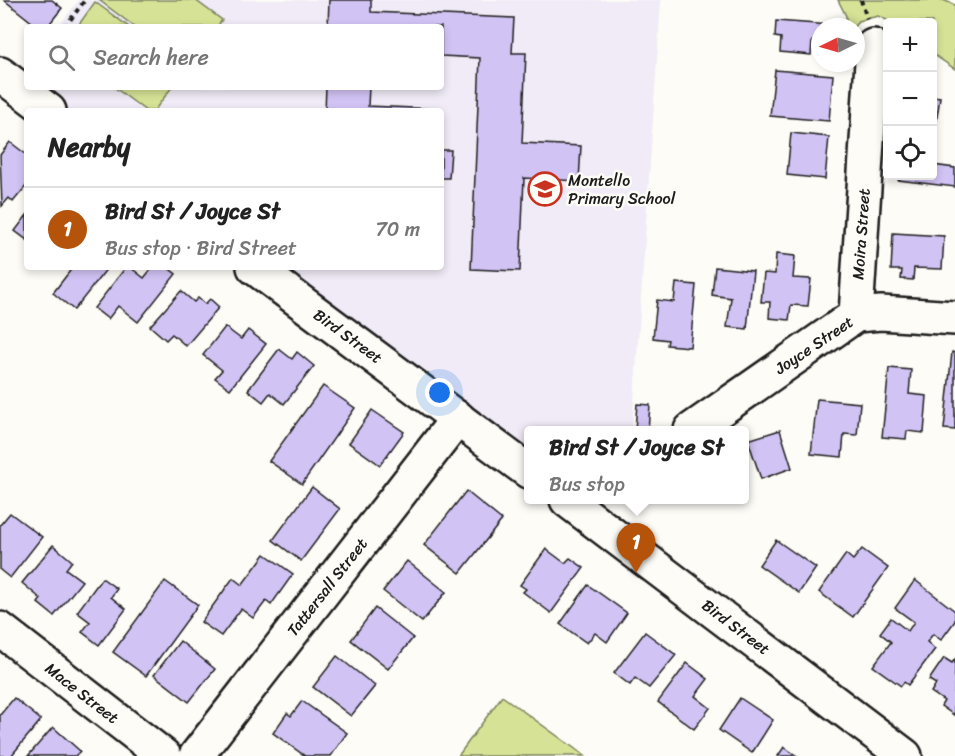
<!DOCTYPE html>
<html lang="en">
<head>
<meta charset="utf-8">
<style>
	body { margin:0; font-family:Sriracha,sans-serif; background:#f2f2f2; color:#222 }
	.controls { position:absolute; right:18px; top:18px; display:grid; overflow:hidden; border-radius:6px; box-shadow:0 3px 9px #0003 }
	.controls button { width:54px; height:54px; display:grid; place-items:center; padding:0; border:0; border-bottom:2px solid #e0e0e0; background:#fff; color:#222; font:30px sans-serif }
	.compass { position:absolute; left:811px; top:18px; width:54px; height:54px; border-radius:50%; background:#fff; box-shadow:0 3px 9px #0003; rotate:265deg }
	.you { position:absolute; left:440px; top:393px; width:21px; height:21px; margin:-15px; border:4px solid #fff; border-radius:50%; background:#1a73e8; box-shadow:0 0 0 9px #1a73e833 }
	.badge { display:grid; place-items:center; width:39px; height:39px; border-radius:50%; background:#b45309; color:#fff; font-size:20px; font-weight:700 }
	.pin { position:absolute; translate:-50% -50px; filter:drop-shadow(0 2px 3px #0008) }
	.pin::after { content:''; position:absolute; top:32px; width:21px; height:18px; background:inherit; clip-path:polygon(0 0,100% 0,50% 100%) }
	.popup { position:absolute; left:524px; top:426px; width:225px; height:78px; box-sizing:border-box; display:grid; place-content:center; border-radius:6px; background:#fff; filter:drop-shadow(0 2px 4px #0005); font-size:20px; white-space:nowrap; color:#767676 }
	.popup b { font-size:22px; color:#222 }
	.popup::after { content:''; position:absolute; left:50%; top:100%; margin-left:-12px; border:12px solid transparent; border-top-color:#fff }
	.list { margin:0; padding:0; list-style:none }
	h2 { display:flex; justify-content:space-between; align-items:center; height:78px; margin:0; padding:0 24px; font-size:26px }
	h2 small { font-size:20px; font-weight:400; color:#767676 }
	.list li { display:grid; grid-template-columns:39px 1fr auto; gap:18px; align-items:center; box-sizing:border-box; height:84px; padding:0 24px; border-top:2px solid #e0e0e0 }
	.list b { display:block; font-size:22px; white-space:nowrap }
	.list p { margin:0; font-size:20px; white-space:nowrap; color:#767676 }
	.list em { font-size:20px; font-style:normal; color:#767676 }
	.icon { flex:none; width:33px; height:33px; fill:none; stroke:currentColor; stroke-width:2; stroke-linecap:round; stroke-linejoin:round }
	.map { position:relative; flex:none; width:955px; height:756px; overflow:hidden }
	.search { position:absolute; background:#fff; box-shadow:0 3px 9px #0003; left:24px; top:24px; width:420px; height:66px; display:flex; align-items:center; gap:15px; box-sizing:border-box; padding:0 21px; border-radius:6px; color:#767676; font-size:22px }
	.panel { position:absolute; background:#fff; box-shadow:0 3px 9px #0003; left:24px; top:108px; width:420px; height:162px; border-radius:6px }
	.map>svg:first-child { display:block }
	.built { fill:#f0ebf6 }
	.grass { fill:#d6e396; stroke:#798059; stroke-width:1.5 }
	.building { fill:#d2c3f5; stroke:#1c1c1c; stroke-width:1.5 }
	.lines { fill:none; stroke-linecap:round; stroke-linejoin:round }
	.minor-casing { stroke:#1c1c1c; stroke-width:38 }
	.path { stroke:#1c1c1c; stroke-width:4; stroke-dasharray:4.5 4.5; stroke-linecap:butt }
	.minor { stroke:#fdfcf7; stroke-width:33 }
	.labels { text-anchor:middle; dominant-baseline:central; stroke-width:5; stroke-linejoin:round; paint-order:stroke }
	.poi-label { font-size:16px; fill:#1c1c1c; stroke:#fdfcf7; text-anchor:start }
	.street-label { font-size:16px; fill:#1c1c1c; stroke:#fdfcf7 }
</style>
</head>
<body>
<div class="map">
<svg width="955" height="756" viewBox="0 0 955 756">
	<rect width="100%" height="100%" fill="#fdfcf7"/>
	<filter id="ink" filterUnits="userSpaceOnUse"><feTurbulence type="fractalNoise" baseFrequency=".0167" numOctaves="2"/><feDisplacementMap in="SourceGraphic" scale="12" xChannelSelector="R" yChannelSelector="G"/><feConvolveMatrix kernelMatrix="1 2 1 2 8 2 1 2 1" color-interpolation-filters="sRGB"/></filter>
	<g filter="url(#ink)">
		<path class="built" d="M79 0H661L632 430H528V471L254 267H441V111H49L14 85 27 68V87H441V27H58Z"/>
		<g class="grass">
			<path d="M99 0H195L222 20 217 27H135Z"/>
			<path d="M838 0H943L955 5V69L933 54 932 22H891L878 16 858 21 854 27H846V16Z"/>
			<path d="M95 2 129 27H77Z"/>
			<path d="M114 87H172L154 111H146Z"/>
			<path d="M502 696 585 756H458Z"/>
		</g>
		<g class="building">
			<path d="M4 0H52L62 8 47 27H38Z"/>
			<path d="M329 0H371V12L514 18 512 53H526L522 143 581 146 579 181 524 178 520 271 471 269 480 58 441 56V27H328Z"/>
			<path d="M776 21 831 25V27H820V42L812 41 811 55 780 52 781 38 775 37Z"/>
			<path d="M775 70 833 75 829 121 770 116Z"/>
			<path d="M326 87H369L368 106 436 109V111H325Z"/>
			<path d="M932 96 940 97 935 131 932 130Z"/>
			<path d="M791 133 829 137 825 179 787 175Z"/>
			<path d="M10 142 27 155V185L13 202 9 198 2 206 0 155Z"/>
			<path d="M932 147 935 148 933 165 955 168V187L898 180V176H932Z"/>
			<path d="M441 150H451L449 178H441Z"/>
			<path d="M27 215V240L15 231Z"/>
			<path d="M893 233 944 236 942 269 914 268 913 280 901 279 902 270H891Z"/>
			<path d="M776 254 795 256 793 278 811 279 808 306 791 305 789 320 769 318 770 302H761L764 273 775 274Z"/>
			<path d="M73 267H108L74 310 53 293Z"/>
			<path d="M126 267H130L144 278 153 267H167L176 274 138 322 118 306 108 319 94 308Z"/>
			<path d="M715 267 753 271 747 329 727 327 731 298 712 295Z"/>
			<path d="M676 283 696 285 690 347 667 345 668 340 653 338 657 300 674 302Z"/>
			<path d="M181 291 194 302 198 298 205 304 210 299 219 307 186 346 172 334 166 340 150 326Z"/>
			<path d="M225 327 241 339 248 330 266 344 230 389 215 378 222 370 203 355Z"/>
			<path d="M279 349 292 359 297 352 314 366 284 404 270 393 263 402 248 390Z"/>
			<path d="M952 352 955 353V430L944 429Z"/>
			<path d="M889 368 911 370 909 394 927 396 924 433 907 431 906 439 882 437Z"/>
			<path d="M323 386 355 408 302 484 269 461Z"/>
			<path d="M817 399 860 403 857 435 844 434 842 457 811 454Z"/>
			<path d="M637 404 650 405 648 430H635Z"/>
			<path d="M372 410 404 432 380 465 349 443Z"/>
			<path d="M780 430 792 468 761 479 748 440Z"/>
			<path d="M312 487 340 509 301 561 273 540Z"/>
			<path d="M466 491 502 520 460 573 424 545Z"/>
			<path d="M10 513 42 537 10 578 0 570V525Z"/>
			<path d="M776 540 816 568 799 593 759 565Z"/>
			<path d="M53 545 72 561 66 569 82 581 54 616 38 603 41 599 22 583Z"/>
			<path d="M546 549 565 563 570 558 584 568 551 613 523 592 526 589 520 585Z"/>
			<path d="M862 549 888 568 853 617 819 592 846 554 853 560Z"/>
			<path d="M265 554 293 574 271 605 266 601 253 618 241 609 221 636 201 622 233 578 242 585Z"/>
			<path d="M407 561 446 592 422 622 383 591Z"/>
			<path d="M102 578 117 589 111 597 126 609 99 645 82 632 90 622 77 612Z"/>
			<path d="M915 580 955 611V621L941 640 933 634 927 642 935 649 908 685 904 682 901 686 873 666 891 642 880 633 891 618 908 631 914 622 895 608Z"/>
			<path d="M165 581 198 605 146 676 113 652Z"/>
			<path d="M588 585 627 613 607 642 595 633 587 643 560 624Z"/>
			<path d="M375 608 413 638 388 669 351 640Z"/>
			<path d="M645 632 676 655 649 688 635 678 630 685 614 673Z"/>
			<path d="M180 641 215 669 189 702 154 675Z"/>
			<path d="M337 656 375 686 351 716 313 687Z"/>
			<path d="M944 658 952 663 955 659 954 715 941 706 944 701 931 692 936 684 929 680Z"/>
			<path d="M687 663 708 679 695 696 710 708 694 729 658 702Z"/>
			<path d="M14 698 41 720 11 756H0V715Z"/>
			<path d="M740 698 773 720 752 753 719 730Z"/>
			<path d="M302 701 347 733 331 756H305L273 733 287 713 291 716Z"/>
			<path d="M53 727 80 751 75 756H28Z"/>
			<path d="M784 747 797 756H778Z"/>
		</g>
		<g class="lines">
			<defs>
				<g id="minor">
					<path d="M0 74 49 111"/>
					<path d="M254 267 528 471"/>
					<path d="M856 315 873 46"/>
					<path d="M691 430 856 315 881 313 955 318"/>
					<path d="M567 500 905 756"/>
					<path d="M0 629 164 756"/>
					<path d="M196 756 458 418"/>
				</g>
			</defs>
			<use href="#minor" class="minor-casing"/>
			<g class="path">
				<path d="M861 0 867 19"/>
				<path d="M65 27 85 0"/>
			</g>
			<use href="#minor" class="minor"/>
		</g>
	</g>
	<defs>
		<symbol id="school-ring" viewBox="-11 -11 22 22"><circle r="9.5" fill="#fdfcf7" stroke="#c8321e" stroke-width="1.5"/><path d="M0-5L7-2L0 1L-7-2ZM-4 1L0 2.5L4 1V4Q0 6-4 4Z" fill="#c8321e"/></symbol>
	</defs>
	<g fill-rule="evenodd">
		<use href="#school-ring" x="526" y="170" width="38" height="38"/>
	</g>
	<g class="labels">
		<g class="poi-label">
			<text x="568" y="180">Montello<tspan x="568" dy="18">Primary School</tspan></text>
		</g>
		<g class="street-label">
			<text transform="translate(861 234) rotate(-86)">Moira Street</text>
			<text transform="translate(348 336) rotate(36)">Bird Street</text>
			<text transform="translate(814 345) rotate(-34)">Joyce Street</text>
			<text transform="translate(327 587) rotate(-52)">Tattersall Street</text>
			<text transform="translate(736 627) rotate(37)">Bird Street</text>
			<text transform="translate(82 693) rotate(38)">Mace Street</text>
		</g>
	</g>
</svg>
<div class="controls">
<button>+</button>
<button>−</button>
<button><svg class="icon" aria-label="locate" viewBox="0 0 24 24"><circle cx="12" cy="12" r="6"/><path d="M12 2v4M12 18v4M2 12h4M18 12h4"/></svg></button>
</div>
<svg class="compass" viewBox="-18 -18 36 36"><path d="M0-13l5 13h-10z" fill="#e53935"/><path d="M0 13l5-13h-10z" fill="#767676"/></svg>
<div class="you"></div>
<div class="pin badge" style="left:636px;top:573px">1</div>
<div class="popup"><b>Bird St / Joyce St</b>Bus stop</div>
<div class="search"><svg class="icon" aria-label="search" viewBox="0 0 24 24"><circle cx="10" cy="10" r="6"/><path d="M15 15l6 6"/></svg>Search here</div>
<section class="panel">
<h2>Nearby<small></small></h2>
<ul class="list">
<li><span class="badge">1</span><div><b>Bird St / Joyce St</b><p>Bus stop · Bird Street</p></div><em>70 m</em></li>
</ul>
</section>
</div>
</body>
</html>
